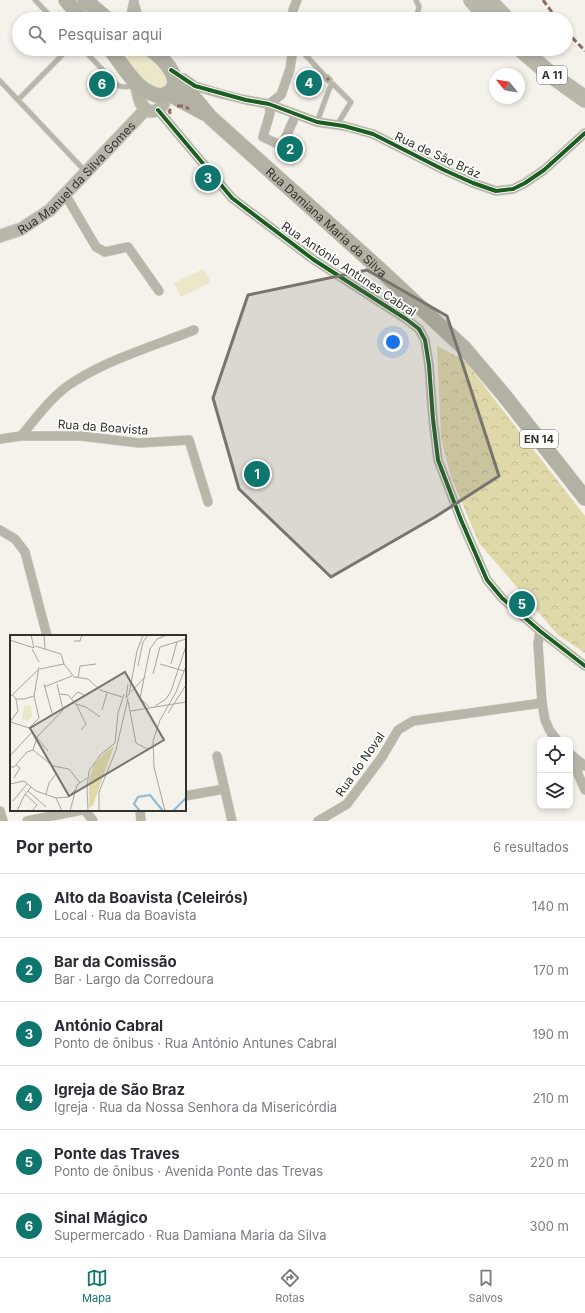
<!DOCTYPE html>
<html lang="pt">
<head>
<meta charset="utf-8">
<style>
	body { margin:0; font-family:Inter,sans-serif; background:#f7f7f7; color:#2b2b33 }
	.controls { position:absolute; right:12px; bottom:12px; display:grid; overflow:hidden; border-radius:8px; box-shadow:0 2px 6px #0003 }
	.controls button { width:36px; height:36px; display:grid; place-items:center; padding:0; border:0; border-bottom:1px solid #e1e1e2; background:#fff; color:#2b2b33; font:20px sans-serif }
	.compass { position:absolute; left:489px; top:68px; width:36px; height:36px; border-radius:50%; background:#fff; box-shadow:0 2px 6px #0003; rotate:300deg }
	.you { position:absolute; left:393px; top:342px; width:14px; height:14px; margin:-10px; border:3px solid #fff; border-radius:50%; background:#1a73e8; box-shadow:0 0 0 6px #1a73e833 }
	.badge { display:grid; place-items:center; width:26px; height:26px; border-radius:50%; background:#0f766e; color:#fff; font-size:13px; font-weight:700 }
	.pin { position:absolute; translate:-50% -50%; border:2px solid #fff; box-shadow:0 1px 4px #0006 }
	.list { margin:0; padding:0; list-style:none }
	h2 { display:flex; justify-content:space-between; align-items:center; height:52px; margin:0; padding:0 16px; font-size:17px }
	h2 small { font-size:13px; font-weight:400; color:#7c7c81 }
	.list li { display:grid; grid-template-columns:26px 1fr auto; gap:12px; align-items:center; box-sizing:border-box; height:64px; padding:0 16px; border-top:1px solid #e1e1e2 }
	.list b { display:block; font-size:15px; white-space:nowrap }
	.list p { margin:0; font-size:13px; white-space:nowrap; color:#7c7c81 }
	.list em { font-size:13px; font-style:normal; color:#7c7c81 }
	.icon { flex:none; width:22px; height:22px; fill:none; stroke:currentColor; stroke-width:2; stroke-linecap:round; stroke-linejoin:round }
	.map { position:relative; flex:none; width:585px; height:821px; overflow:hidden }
	.search { position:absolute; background:#fff; box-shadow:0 2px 6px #0003; left:12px; right:12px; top:12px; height:44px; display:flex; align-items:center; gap:10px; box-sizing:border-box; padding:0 14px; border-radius:22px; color:#7c7c81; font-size:15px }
	.sheet { height:436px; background:#fff }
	nav { display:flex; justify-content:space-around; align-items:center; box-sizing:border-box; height:56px; border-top:1px solid #e1e1e2; background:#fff; font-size:11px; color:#7c7c81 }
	nav a { display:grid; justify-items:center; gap:2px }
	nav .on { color:#0f766e }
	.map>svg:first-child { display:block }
	.grass { fill:#ebe7c8 }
	.forest { fill:url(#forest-crowns) }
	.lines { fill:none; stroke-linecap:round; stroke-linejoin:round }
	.service-casing { stroke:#d0cfc9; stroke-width:6 }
	.pedestrian-casing { stroke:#d0cfc9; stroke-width:8 }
	.minor-casing { stroke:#d0cfc9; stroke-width:10 }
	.tertiary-casing { stroke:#d0cfc9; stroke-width:14 }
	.primary-casing { stroke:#d0cfc9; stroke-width:16 }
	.motorway-casing { stroke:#d0cfc9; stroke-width:18 }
	.service { stroke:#b8b6a9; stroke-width:4.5 }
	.pedestrian { stroke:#b8b6a9; stroke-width:7 }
	.minor { stroke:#b8b6a9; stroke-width:9 }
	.tertiary { stroke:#b8b6a9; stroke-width:12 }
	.primary { stroke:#b3b1a3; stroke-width:15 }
	.motorway { stroke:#b9b7aa; stroke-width:17 }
	.quiet { stroke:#8d6e63; stroke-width:3; stroke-dasharray:6 3; stroke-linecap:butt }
	.cycleway-casing { stroke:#fff; stroke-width:6 }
	.cycleway { stroke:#1b5e20; stroke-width:4 }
	.marked { fill:#76756e; fill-opacity:0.2; stroke:#76756e; stroke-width:3; stroke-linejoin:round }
	.labels { text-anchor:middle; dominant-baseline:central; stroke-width:3.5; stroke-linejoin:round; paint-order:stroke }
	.shield { fill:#fff; stroke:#70706b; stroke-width:1 }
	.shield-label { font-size:11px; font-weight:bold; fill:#32322c }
	.street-label { font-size:12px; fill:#32322c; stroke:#fff }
	.inset-river { fill:none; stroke:#8db9db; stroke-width:2 }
	.inset-road { fill:none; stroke:#a6a59e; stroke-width:1 }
	.view { fill:#76756e; fill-opacity:0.15; stroke:#76756e; stroke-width:2 }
	.inset-edge { fill:none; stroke:#32322c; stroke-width:2 }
</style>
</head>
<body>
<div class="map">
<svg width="585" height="821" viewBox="0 0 585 821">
	<defs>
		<pattern id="forest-crowns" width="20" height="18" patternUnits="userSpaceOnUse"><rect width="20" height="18" fill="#dfd9aa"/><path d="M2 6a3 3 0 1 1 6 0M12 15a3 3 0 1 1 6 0" fill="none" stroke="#c0bb92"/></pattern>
	</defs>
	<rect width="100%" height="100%" fill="#f4f2ea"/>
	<g class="grass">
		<path d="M133 49H139L150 56 167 75 168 85 160 90 145 83 129 63 127 59 129 52Z"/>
		<path d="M203 269 211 282 181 297 174 283Z"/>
	</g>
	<path class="forest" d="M437 346 464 360 585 516V653L558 635 479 543 451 477 441 438Z"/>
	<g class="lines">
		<defs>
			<g id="service">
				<path d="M35 0 53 19"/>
				<path d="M416 19 419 7 416 0"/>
				<path d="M83 49 117 85C123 89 127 85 134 87"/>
				<path d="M300 49 324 75"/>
				<path d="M0 81 86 172"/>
				<path d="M18 100 68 49"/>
				<path d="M317 122 330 87 333 84 351 102 337 125"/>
			</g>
			<path id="pedestrian" d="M327 78 329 80"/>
			<g id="minor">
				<path d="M134 3 139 19"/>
				<path d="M126 19 131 14 134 1"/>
				<path d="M293 19V10L297 0"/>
				<path d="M184 78 195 86 218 93 246 100 269 104 317 122 344 126 373 134 444 170 473 183 496 191 513 189 525 183 544 170 585 133"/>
				<path d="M269 104 270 113 263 137 282 146 296 114"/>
				<path d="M269 104 281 95 290 69 293 49"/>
				<path d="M158 110 232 198 314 260 406 319 419 329 425 340 429 365 433 419 438 460 461 520 487 580 502 598 540 631 585 666"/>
				<path d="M65 194 96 247 105 252 128 247 159 291"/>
				<path d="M21 436C37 417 53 394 75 381 112 358 154 346 194 330"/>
				<path d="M0 439 21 436H81L139 443 189 440 208 502"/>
				<path d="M0 530 15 539 25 552 47 636"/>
				<path d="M540 631 538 644 542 703 545 720 550 731 557 740"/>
				<path d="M570 754 585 766"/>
				<path d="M217 756 232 821"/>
				<path d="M577 760 578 774 585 790"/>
				<path d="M185 796 224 789"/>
				<path d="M85 810 93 821"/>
				<path d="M140 810 141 821"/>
				<path d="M0 811 3 821"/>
				<path d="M27 821 82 810"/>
				<path d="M318 821 347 804 382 757 398 730 413 721 542 703"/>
			</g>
			<g id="tertiary">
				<path d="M135 82C138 89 138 98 142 105 151 119 166 107 166 95"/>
				<path id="s1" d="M0 236 21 229 50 210 146 109"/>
			</g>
			<g id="primary">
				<path d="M66 0 82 19"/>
				<path d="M85 0 107 19"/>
				<path d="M110 49C124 66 137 94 162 96 190 86 165 59 150 49"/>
				<path id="s2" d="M174 77 182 83 210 117 375 265 464 348 503 394 585 498"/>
				<path d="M169 93 178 99 204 113"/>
			</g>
			<g id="motorway">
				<path d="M472 0 490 19"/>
				<path d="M488 0 506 19"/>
				<path d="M521 49 550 74 585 99"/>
			</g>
		</defs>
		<use href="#service" class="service-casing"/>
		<use href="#pedestrian" class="pedestrian-casing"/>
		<use href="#minor" class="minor-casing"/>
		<use href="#tertiary" class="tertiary-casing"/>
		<use href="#primary" class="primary-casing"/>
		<use href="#motorway" class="motorway-casing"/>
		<use href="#service" class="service"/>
		<use href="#pedestrian" class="pedestrian"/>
		<use href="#minor" class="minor"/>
		<use href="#tertiary" class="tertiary"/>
		<use href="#primary" class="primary"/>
		<use href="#motorway" class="motorway"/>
		<g class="quiet">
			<path d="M543 0 557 19"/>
			<path d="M566 31 585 51"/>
			<path d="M327 78 329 80"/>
			<path d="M177 106H184L189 109"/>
			<path d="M171 109 169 111 172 116"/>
		</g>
		<defs>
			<g id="cycleway">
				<path d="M171 70 195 86 246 100 269 104 317 122 344 126 373 134 444 170 473 183 496 191 513 189 525 183 544 170 585 133"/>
				<path d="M158 110 232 198 314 260 406 319 419 329 425 340 429 365 433 419 438 460 461 520 487 580 502 598 540 631 585 666"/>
			</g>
		</defs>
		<use href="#cycleway" class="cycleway-casing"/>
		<use href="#cycleway" class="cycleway"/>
	</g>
	<path class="marked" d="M367 270 447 316 499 476 435 517 331 577 239 489 213 398 248 295Z"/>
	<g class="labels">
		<g class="shield">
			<rect x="537" y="66" width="30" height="18" rx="3"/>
			<rect x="520" y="430" width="38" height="18" rx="3"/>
		</g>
		<g class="shield-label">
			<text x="552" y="75">A 11</text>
			<text x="539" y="439">EN 14</text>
		</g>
		<g class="street-label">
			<text transform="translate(438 155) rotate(25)">Rua de São Bráz</text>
			<text stroke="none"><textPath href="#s1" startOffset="98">Rua Manuel da Silva Gomes</textPath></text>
			<text stroke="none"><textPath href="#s2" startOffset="211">Rua Damiana Maria da Silva</textPath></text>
			<text transform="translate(349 269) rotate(34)">Rua António Antunes Cabral</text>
			<text transform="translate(103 427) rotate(4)">Rua da Boavista</text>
			<text transform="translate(360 764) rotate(-55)">Rua do Noval</text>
		</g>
	</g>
	<g transform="translate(10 635)">
		<rect width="176" height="176" fill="#f4f2ea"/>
		<path d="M21 70 22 81 18 86 12 84 14 71Z" fill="#ebe7c8"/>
		<path d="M104 111 83 170 79 173V145L84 130 94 118Z" fill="#dfd9aa"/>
		<path class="inset-river" d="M130 176 124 169 128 162 140 160 153 176M163 176 176 163"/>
		<path class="inset-road" d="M21 0 24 13M34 0 35 14M0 5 24 13M64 6H70L72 0M25 11 51 19 54 29M22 14 29 27M54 29 64 42 78 44 90 55 112 62M150 29 174 36M161 29 167 7M128 31 133 7 138 0M30 34 54 29M143 39 150 12 176 4M68 43 70 31 86 29M34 49 42 78M34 52 62 41M121 57 135 42M50 59 58 60 66 69 76 89 71 95M3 60 6 64H14L24 61 29 32M0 62 29 34M116 63 119 59 127 16 133 0M116 63 118 49M61 64 68 57 74 60M118 66 126 108 139 115M66 69 76 72 90 82M145 71 156 64 161 56 176 11M139 72 130 63 140 14 147 4 157 0M92 75 97 58M121 76 176 67M158 78 176 50M0 87 8 76 6 64M1 87 19 93 29 83 24 61M19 93 38 116M27 102 53 75 47 49M23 115 43 131 59 134 70 148M23 115 27 102M0 121 22 97M0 132H4L17 117 23 115M4 143 10 133 6 130M0 149 14 146 26 156 46 163 58 162 65 155M18 156 36 172M15 159 27 170 22 176M36 159 39 148 46 139M46 163 52 176M3 166 17 149M7 176 14 161 21 152M60 176 67 150 77 143M78 176 77 152 79 136 91 119 105 108 108 78 114 59M89 176V157L106 115 118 63M155 176 144 132 143 106 150 85 166 57 176 31"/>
		<path class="view" d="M115 37 154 105 59 161 20 93Z"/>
		<rect width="176" height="176" class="inset-edge"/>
	</g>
</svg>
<div class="controls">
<button><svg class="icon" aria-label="locate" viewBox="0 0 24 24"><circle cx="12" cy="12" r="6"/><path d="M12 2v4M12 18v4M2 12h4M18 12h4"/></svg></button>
<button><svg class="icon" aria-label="layers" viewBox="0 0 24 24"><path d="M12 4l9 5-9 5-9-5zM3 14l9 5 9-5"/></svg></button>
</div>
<svg class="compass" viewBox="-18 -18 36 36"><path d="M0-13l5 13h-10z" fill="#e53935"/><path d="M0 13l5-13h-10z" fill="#7c7c81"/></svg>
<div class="you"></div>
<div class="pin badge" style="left:257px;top:474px">1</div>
<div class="pin badge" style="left:290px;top:149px">2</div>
<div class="pin badge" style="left:208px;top:178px">3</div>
<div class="pin badge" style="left:309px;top:83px">4</div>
<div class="pin badge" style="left:522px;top:604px">5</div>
<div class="pin badge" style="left:102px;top:84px">6</div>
<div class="search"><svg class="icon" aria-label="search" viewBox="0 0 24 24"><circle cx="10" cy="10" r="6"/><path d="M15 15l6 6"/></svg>Pesquisar aqui</div>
</div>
<section class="sheet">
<h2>Por perto<small>6 resultados</small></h2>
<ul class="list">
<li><span class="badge">1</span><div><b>Alto da Boavista (Celeirós)</b><p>Local · Rua da Boavista</p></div><em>140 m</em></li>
<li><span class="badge">2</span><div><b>Bar da Comissão</b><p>Bar · Largo da Corredoura</p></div><em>170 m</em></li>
<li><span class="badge">3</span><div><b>António Cabral</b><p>Ponto de ônibus · Rua António Antunes Cabral</p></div><em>190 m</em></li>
<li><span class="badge">4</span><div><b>Igreja de São Braz</b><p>Igreja · Rua da Nossa Senhora da Misericórdia</p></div><em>210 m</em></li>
<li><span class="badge">5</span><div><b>Ponte das Traves</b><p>Ponto de ônibus · Avenida Ponte das Trevas</p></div><em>220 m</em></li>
<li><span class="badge">6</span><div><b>Sinal Mágico</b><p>Supermercado · Rua Damiana Maria da Silva</p></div><em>300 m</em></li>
</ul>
</section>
<nav>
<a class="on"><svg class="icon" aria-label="map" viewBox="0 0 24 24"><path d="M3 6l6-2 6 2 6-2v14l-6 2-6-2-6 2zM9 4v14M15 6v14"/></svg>Mapa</a>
<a><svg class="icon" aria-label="directions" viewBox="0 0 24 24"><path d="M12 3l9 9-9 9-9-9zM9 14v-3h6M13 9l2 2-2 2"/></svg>Rotas</a>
<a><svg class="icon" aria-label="saved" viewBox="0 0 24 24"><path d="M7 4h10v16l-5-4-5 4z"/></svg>Salvos</a>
</nav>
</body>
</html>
